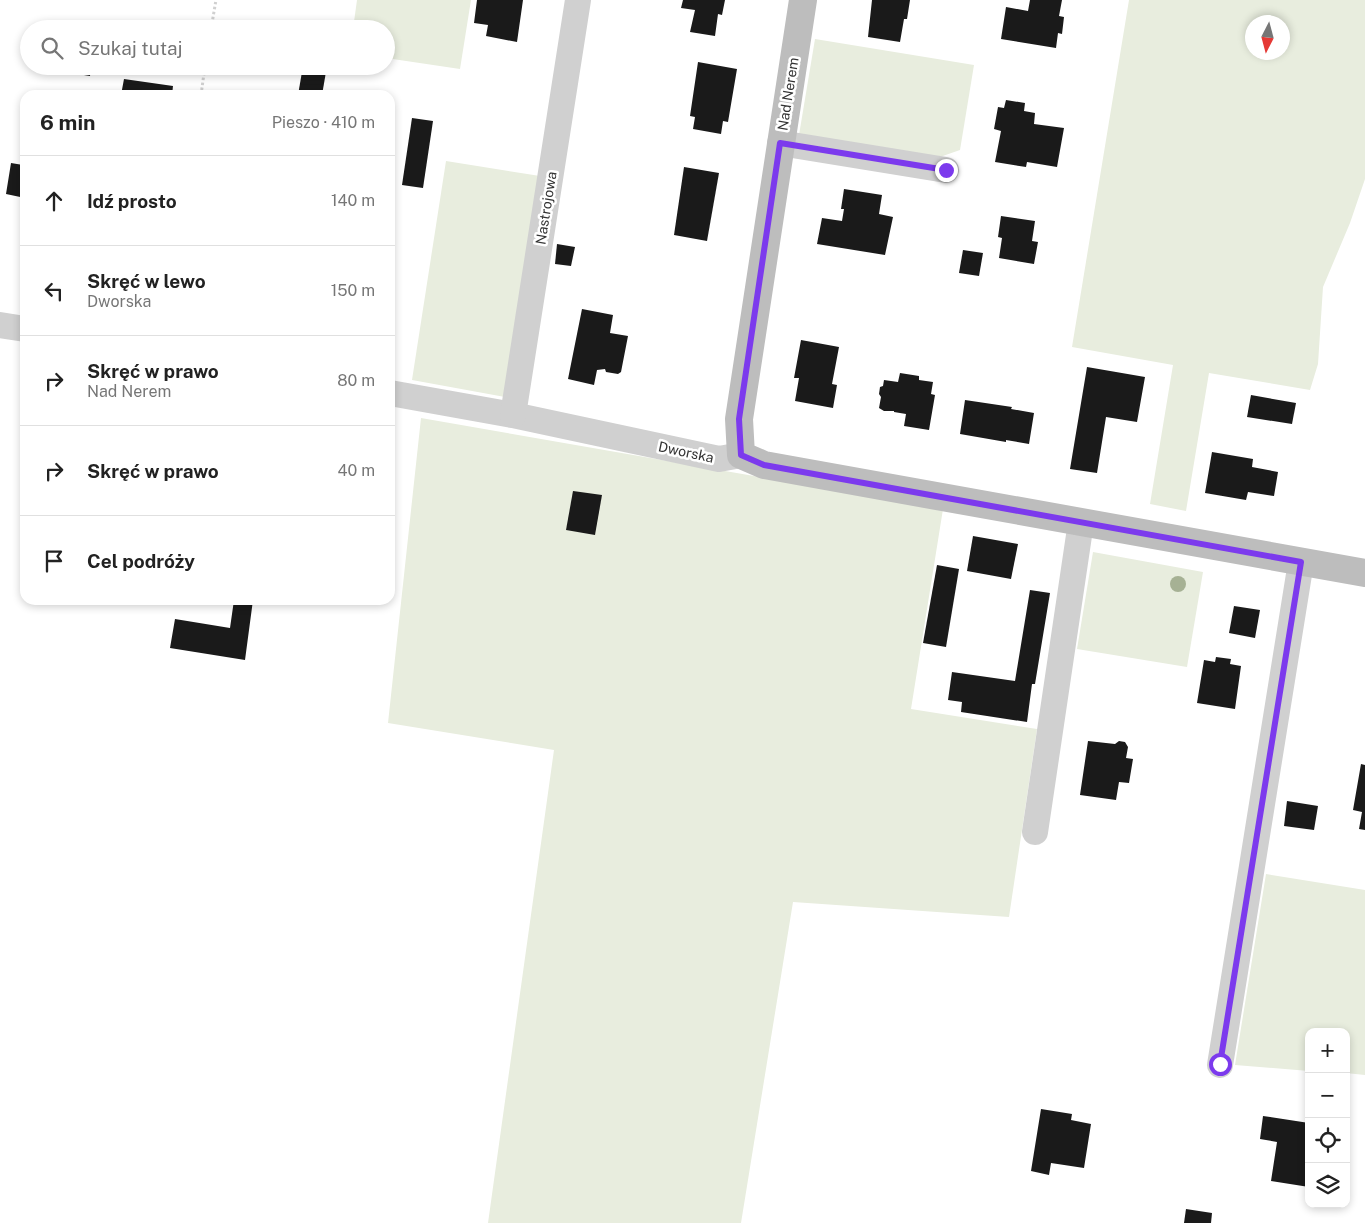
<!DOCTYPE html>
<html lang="pl">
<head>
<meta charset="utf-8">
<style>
	body { margin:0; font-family:"Public Sans",sans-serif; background:#f2f2f2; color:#222 }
	.controls { position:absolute; right:15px; bottom:15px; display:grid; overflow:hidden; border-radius:10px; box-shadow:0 2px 8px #0003 }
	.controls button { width:45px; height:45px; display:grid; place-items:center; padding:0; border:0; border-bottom:1px solid #e0e0e0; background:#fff; color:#222; font:25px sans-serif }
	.compass { position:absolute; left:1245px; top:15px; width:45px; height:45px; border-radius:50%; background:#fff; box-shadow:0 2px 8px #0003; rotate:186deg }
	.stop { position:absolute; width:15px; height:15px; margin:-11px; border:4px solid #7c3aed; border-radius:50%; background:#fff }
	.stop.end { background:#7c3aed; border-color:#fff; box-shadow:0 1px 5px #0008 }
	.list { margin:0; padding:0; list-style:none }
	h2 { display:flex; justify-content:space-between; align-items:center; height:65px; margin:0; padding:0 20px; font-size:21px }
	h2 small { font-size:16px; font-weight:400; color:#767676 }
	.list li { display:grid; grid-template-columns:32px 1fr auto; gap:15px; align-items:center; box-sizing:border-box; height:90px; padding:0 20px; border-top:1px solid #e0e0e0 }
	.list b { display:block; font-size:19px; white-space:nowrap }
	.list p { margin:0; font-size:16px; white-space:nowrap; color:#767676 }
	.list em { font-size:16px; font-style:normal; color:#767676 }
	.icon { flex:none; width:28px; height:28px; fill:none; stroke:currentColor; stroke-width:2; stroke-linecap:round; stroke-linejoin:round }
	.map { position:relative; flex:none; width:1365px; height:1223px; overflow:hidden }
	.search { position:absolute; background:#fff; box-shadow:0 2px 8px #0003; left:20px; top:20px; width:375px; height:55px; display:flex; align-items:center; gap:12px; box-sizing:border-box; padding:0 18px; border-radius:28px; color:#767676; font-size:19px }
	.panel { position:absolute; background:#fff; box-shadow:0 2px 8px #0003; left:20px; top:90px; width:375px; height:515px; border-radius:15px }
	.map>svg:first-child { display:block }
	.green { fill:#e8edde; fill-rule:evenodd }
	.building { fill:#1a1a1a }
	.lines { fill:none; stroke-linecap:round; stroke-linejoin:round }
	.path { stroke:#d0d0d0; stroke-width:3; stroke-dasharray:2.5 2.5; stroke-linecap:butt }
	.street { stroke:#d0d0d0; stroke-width:26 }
	.secondary { stroke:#bdbdbd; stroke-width:28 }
	.tree { fill:#a6b194 }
	.route { stroke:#7c3aed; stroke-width:6 }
	.labels { text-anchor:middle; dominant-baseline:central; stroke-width:5; stroke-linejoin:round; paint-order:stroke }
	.street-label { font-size:14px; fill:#333; stroke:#fff }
</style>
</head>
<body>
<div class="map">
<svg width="1365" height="1223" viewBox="0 0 1365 1223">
	<rect width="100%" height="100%" fill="#fff"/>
	<g class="green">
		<path d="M357 0H471L460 69 386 58V29H353Z"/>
		<path d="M1129 0H1365V179L1350 223 1323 287 1318 364 1310 390 1209 373 1186 511 1150 504 1173 365 1072 347ZM1252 22H1282V52H1252Z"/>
		<path d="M815 39 974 65 960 150 937 158 799 135Z"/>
		<path d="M446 161 540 176 505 397 412 380Z"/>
		<path d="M421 418 943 509 911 709 1037 729 1009 917 793 902 741 1223H488L554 750 388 723Z"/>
		<path d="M1093 552 1203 572 1187 667 1077 649Z"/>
		<path d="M1266 874 1365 890V1075L1346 1073V1032H1309V1071L1235 1065Z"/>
	</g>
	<g class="building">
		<path d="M477 0H523L517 42 486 36 488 25 474 23Z"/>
		<path d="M683 0H725L722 15 718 14 715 36 690 32 695 10 681 8Z"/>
		<path d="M872 0H910L907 19H904L900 42 868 37Z"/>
		<path d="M1030 0H1062L1059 16 1064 17 1062 34 1058 33 1056 48 1001 39 1006 7 1028 11Z"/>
		<path d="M698 62 737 69 728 122 723 121 721 134 693 129 695 117 690 116Z"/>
		<path d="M47 66H91L90 76 47 69Z"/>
		<path d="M303 66H327L322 95H298Z"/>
		<path d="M124 79 173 86 172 95H121Z"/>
		<path d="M1006 100 1025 103 1024 111 1035 113 1034 124 1064 128 1057 167 1027 162 1026 167 995 162 1001 131 994 129 998 107 1004 108Z"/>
		<path d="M412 118 433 121 423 188 402 185Z"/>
		<path d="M11 163 23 165 25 163V198L6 194Z"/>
		<path d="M684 167 719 173 707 241 674 235Z"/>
		<path d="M844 189 882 195 879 214 893 217 885 255 817 244 822 218 842 221 844 209H841Z"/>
		<path d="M1001 216 1035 221 1032 241 1038 242 1034 264 999 258 1002 238 998 237Z"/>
		<path d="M557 244 575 247 571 266 555 264Z"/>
		<path d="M963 250 983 253 979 276 959 273Z"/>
		<path d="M582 309 613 315 610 333 628 336 621 372 618 374 606 372 605 369 597 370 594 385 568 379Z"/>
		<path d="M801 340 839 347 832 384 837 385 833 408 795 401 799 378H794Z"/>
		<path d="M1087 367 1145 377 1137 422 1106 417 1097 473 1070 469Z"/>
		<path d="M900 373 919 376V380L933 382 931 394 935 395 929 430 904 426 906 414 894 412V411H884L879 408 881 397 879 394 880 387 883 386 884 380 898 382Z"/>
		<path d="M1251 395 1296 403 1292 424 1247 417Z"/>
		<path d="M965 400 1012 407 1011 409 1034 413 1029 444 1006 440V442L960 434Z"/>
		<path d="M1212 452 1253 459 1252 467 1278 472 1274 496 1248 492 1246 500 1205 493Z"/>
		<path d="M573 491 602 495 595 535 566 530Z"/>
		<path d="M973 536 1018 544 1011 579 967 571Z"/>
		<path d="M937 565 959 569 946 647 923 643Z"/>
		<path d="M1030 590 1050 593 1035 684H1032L1027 722 961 712 962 702 948 700 952 672 1015 681Z"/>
		<path d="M234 600H253L245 660 170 648 175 619 230 628Z"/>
		<path d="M1234 606 1260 610 1255 638 1229 633Z"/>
		<path d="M1216 657 1231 659 1230 664 1241 666 1235 709 1197 703 1204 660 1215 662Z"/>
		<path d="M1088 741 1115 744 1119 741 1125 742 1128 747 1126 758 1133 759 1129 783 1119 782 1116 800 1080 795Z"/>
		<path d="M1361 764 1365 765V830L1359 829 1362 812 1353 810Z"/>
		<path d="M1287 801 1318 806 1314 830 1284 826Z"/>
		<path d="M1041 1109 1072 1114 1071 1120 1091 1124 1084 1168 1051 1163 1049 1175 1031 1171Z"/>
		<path d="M1263 1116 1309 1123V1187L1271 1181 1277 1142 1260 1139Z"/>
		<path d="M1186 1209 1212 1213 1211 1223H1184Z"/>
	</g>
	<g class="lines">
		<g class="path">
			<path d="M211 29 216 0"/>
			<path d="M201 95 205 66"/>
		</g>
		<g class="street">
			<path d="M780 143 946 170"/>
			<path d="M0 325 25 329"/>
			<path d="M390 393 513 415 719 459 741 455"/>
			<path d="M513 415 578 0"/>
			<path d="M1035 832 1081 522"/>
			<path d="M1220 1065 1301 562"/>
		</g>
		<path class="secondary" d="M803 0 739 419 741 455 764 465 1365 573"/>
	</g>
	<circle class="tree" cx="1178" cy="584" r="8"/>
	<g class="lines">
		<path class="route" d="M946 170 780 143 739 419 741 455 764 465 1301 562 1220 1064"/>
	</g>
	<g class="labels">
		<g class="street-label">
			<text transform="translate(788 94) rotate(-81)">Nad Nerem</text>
			<text transform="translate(546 208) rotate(-81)">Nastrojowa</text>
			<text transform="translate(686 452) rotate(12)">Dworska</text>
		</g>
	</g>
</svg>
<div class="controls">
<button>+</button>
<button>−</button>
<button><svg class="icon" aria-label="locate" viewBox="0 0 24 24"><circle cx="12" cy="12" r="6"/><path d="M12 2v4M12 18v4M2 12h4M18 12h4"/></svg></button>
<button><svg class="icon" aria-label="layers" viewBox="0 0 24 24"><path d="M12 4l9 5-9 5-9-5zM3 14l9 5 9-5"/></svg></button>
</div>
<svg class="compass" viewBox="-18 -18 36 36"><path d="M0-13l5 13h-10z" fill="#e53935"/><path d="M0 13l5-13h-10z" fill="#767676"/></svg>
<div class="stop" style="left:1220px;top:1064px"></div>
<div class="stop end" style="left:946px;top:170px"></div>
<div class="search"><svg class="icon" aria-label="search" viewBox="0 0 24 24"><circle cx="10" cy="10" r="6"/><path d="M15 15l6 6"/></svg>Szukaj tutaj</div>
<section class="panel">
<h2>6 min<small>Pieszo · 410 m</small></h2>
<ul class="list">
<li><svg class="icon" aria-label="ahead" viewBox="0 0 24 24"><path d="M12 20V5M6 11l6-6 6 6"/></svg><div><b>Idź prosto</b></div><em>140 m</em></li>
<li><svg class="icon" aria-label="left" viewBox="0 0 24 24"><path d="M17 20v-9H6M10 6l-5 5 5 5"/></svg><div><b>Skręć w lewo</b><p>Dworska</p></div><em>150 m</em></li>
<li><svg class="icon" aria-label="right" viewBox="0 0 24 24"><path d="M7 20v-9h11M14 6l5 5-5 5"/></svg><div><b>Skręć w prawo</b><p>Nad Nerem</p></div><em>80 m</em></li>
<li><svg class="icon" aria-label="right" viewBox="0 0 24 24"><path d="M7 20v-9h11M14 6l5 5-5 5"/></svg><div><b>Skręć w prawo</b></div><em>40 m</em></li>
<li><svg class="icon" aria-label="arrive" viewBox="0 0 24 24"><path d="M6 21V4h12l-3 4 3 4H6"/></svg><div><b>Cel podróży</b></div></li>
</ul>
</section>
</div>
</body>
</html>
